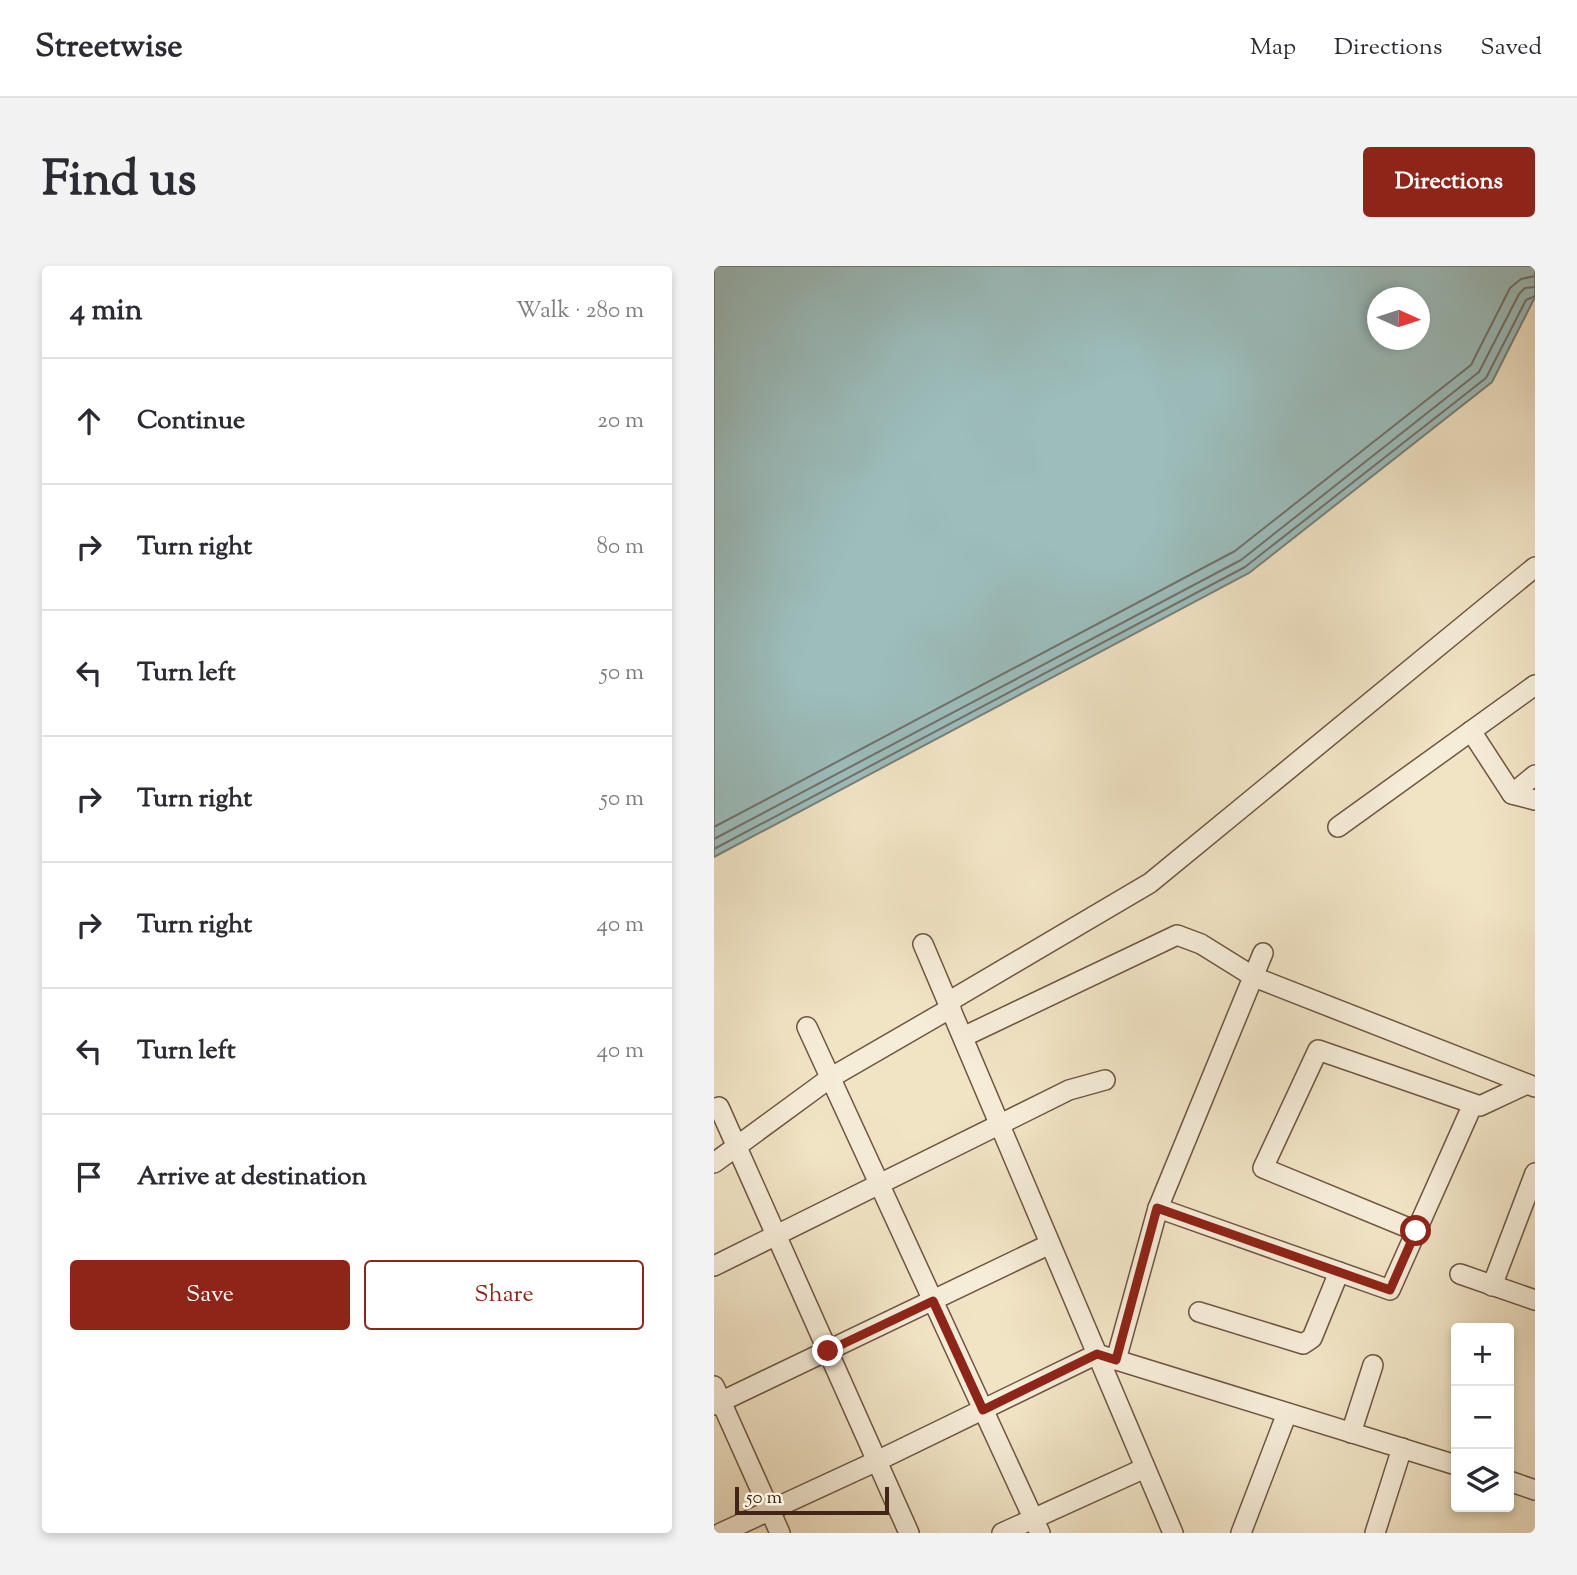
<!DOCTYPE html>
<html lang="en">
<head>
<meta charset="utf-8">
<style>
	body { margin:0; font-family:"Sorts Mill Goudy",serif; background:#f2f2f3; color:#2b2b33 }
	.controls { position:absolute; right:21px; bottom:21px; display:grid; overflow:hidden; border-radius:7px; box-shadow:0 4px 10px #0003 }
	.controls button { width:63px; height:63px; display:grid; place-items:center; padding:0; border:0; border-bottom:2px solid #e1e1e2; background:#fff; color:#2b2b33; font:35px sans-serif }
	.compass { position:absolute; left:653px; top:21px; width:63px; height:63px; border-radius:50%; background:#fff; box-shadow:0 4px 10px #0003; rotate:93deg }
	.scale { position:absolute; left:21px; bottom:18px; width:154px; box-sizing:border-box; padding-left:7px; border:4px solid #432517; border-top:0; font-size:19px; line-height:24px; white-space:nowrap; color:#432517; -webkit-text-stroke:5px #f6edd9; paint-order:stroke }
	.stop { position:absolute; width:21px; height:21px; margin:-16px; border:5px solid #8f2418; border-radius:50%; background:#fff }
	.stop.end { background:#8f2418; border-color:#fff; box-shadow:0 2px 7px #0008 }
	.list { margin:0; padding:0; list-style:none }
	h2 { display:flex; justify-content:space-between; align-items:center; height:91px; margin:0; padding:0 28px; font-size:30px }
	h2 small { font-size:23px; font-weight:400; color:#7c7c81 }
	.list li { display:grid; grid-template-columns:46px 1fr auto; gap:21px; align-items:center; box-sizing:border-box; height:126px; padding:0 28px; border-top:2px solid #e1e1e2 }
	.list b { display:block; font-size:26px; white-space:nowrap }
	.list em { font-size:23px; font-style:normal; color:#7c7c81 }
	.actions { display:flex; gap:14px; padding:21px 28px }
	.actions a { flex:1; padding:16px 0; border:2px solid #8f2418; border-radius:7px; text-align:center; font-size:24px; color:#8f2418 }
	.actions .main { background:#8f2418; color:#fff }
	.icon { flex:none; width:38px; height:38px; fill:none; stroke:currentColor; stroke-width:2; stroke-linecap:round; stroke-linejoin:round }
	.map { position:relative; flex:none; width:821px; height:1267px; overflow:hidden; border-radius:7px }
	header { display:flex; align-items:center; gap:42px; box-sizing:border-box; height:98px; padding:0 35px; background:#fff; border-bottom:2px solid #e1e1e2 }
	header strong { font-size:33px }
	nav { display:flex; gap:38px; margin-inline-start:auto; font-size:24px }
	.intro { display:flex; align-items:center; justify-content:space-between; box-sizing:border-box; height:168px; padding:0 42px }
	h1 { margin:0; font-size:49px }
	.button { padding:18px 32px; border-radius:7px; background:#8f2418; color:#fff; font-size:24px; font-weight:700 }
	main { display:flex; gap:42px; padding:0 42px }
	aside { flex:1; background:#fff; border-radius:7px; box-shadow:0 4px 10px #0003 }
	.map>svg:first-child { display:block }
	.water { fill:#9cbdbc; stroke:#78807a; stroke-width:2; fill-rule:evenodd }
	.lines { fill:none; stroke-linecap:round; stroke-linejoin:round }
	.shore { stroke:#70716a; stroke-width:2 }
	.minor-casing { stroke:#6e5542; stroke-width:22 }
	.minor { stroke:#f6edd9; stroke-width:19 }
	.route { stroke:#8f2418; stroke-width:9 }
</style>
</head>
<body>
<header>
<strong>Streetwise</strong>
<nav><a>Map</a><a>Directions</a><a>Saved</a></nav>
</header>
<div class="intro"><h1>Find us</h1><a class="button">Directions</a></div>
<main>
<aside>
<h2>4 min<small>Walk · 280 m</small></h2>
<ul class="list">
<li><svg class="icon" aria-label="ahead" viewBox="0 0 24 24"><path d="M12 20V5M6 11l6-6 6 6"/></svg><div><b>Continue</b></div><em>20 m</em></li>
<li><svg class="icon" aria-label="right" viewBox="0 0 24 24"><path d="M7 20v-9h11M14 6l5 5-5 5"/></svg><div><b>Turn right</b></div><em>80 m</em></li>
<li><svg class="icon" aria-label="left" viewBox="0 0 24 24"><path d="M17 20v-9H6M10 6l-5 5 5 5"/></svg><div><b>Turn left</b></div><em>50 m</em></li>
<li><svg class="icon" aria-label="right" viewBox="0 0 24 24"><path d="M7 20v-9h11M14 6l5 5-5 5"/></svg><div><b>Turn right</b></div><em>50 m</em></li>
<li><svg class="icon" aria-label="right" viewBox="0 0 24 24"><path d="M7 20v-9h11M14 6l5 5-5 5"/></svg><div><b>Turn right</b></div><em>40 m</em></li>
<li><svg class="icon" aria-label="left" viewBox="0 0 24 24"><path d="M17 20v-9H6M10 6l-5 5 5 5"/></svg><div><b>Turn left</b></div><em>40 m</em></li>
<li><svg class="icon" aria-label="arrive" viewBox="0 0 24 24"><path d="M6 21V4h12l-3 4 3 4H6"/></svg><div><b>Arrive at destination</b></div></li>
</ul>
<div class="actions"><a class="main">Save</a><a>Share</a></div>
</aside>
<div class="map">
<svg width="821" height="1267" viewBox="0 0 821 1267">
	<rect width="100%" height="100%" fill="#f1e4c5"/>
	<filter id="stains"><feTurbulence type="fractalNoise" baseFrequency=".00286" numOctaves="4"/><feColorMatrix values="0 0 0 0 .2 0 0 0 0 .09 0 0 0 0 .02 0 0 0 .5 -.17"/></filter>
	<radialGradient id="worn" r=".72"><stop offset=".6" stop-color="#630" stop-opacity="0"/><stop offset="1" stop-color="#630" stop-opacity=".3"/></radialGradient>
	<path class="water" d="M0 0H821V31L778 116 535 307 0 591ZM664 32H706V74H664Z"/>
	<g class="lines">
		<g class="shore">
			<path d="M0 561 521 285 757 99 796 22 807 13 821 10"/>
			<path d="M0 573 527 294 765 106 805 28 811 22 821 21"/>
			<path d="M0 583 531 301 772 112 812 34 821 30"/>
		</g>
		<defs>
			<g id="minor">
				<path d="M757 465 798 528 821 509"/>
				<path d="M798 528 821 534"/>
				<path d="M624 561 821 419"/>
				<path d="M209 678 459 1267"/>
				<path d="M234 736 436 617 821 301"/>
				<path d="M93 761 326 1267"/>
				<path d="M249 771 463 669 487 678 540 711 821 821"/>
				<path d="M5 841 195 1267"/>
				<path d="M0 897 116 812 237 742"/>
				<path d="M444 942 676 1024 759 838"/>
				<path d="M702 965 549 902 604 784 766 840 813 818"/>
				<path d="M0 1000 355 824 391 814"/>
				<path d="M746 1008 821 1034"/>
				<path d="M778 1020 821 907"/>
				<path d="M485 1046 589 1078 598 1072 625 1006"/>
				<path d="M402 1094 444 942 549 687"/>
				<path d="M0 1120 66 1267"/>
				<path d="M0 1139 336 978"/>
				<path d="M637 1167 659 1099"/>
				<path d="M795 1215 821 1224"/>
				<path d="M7 1267 163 1195 383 1088 742 1199"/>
				<path d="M288 1267 431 1202"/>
				<path d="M527 1267 573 1147"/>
				<path d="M661 1267 688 1182"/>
			</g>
		</defs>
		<use href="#minor" class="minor-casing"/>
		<use href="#minor" class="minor"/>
	</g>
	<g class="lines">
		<path class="route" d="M114 1085 219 1035 269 1144 383 1088 402 1094 443 942 676 1024 702 965"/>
	</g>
	<rect width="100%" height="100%" filter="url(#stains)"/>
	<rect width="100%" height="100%" fill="url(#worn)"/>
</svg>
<div class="controls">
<button>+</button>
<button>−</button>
<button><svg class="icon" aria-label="layers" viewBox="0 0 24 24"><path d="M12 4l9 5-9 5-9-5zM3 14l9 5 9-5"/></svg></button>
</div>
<svg class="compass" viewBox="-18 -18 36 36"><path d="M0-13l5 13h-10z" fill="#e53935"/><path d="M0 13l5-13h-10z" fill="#7c7c81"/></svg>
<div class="scale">50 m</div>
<div class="stop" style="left:702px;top:965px"></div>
<div class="stop end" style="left:114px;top:1085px"></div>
</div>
</main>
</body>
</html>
